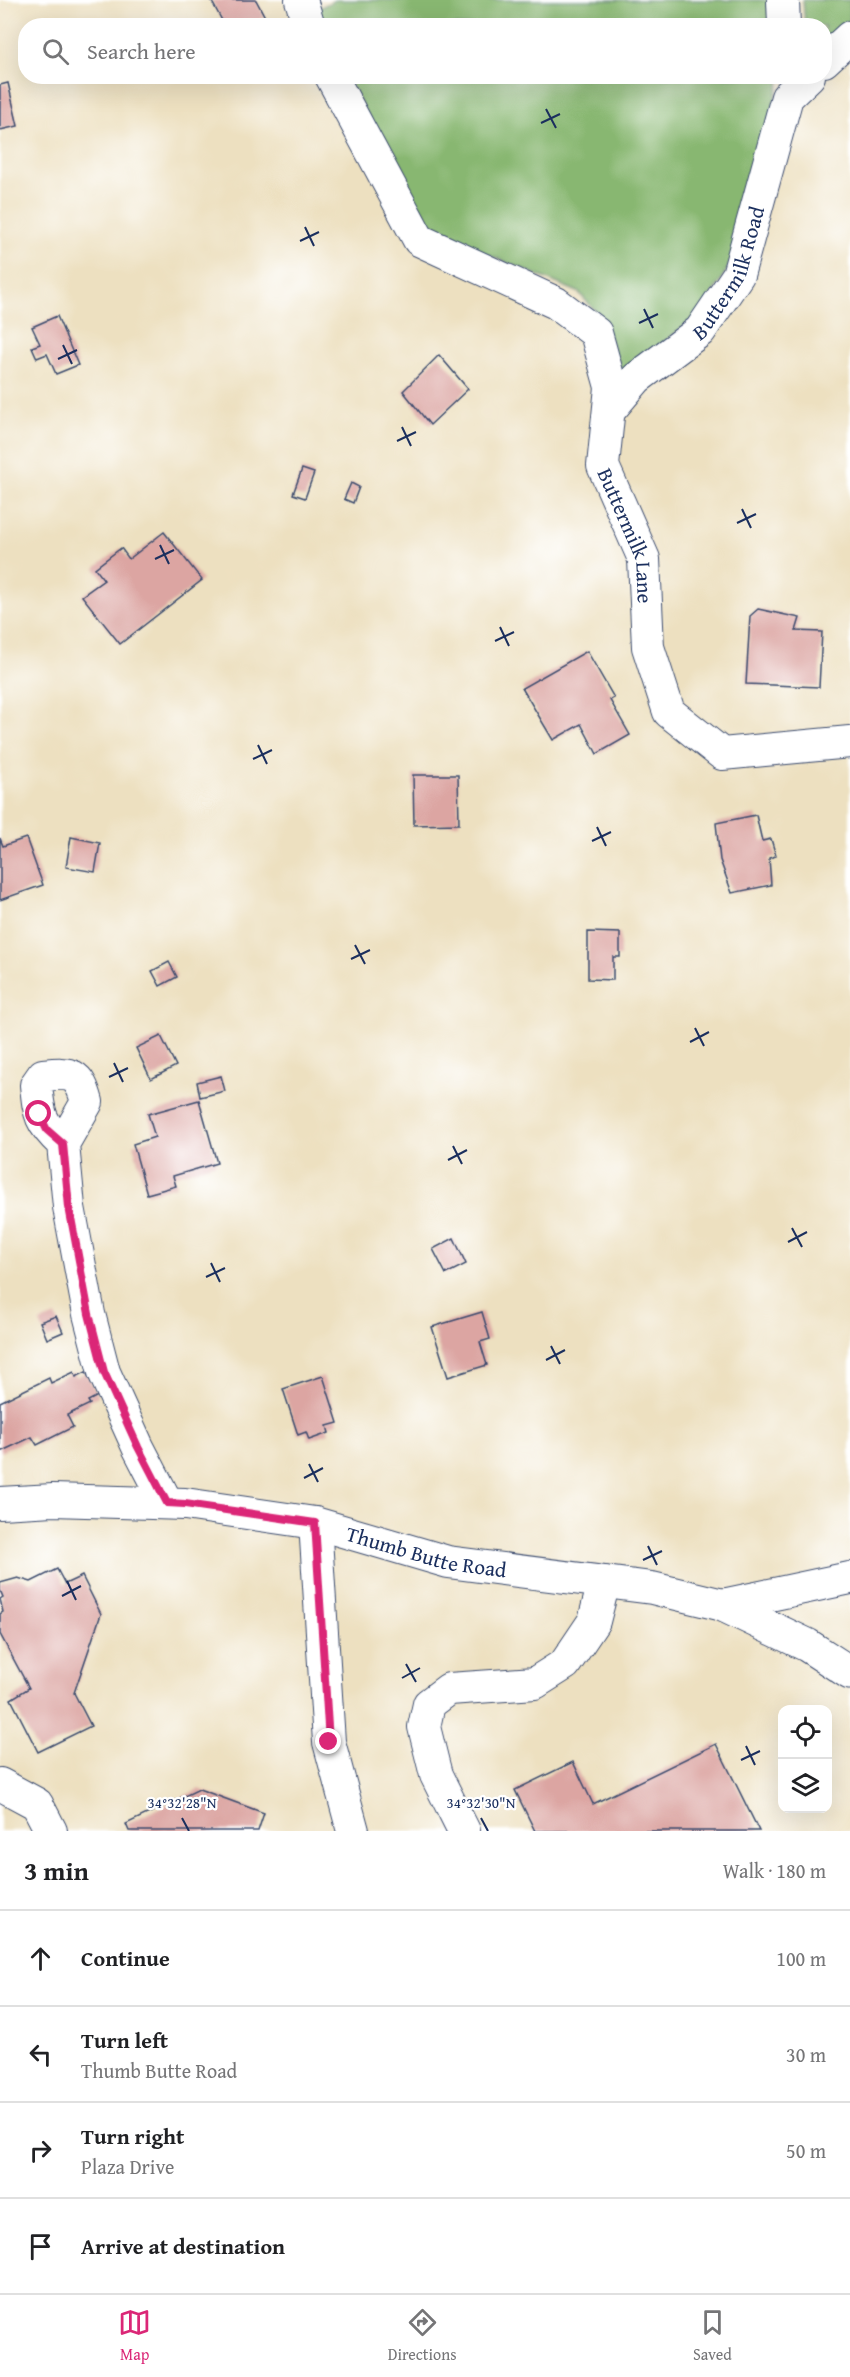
<!DOCTYPE html>
<html lang="en">
<head>
<meta charset="utf-8">
<style>
	body { margin:0; font-family:"Gentium Book Plus",serif; background:#f6f6f6; color:#202124 }
	.controls { position:absolute; right:18px; bottom:18px; display:grid; overflow:hidden; border-radius:12px; box-shadow:0 6px 24px #0002 }
	.controls button { width:54px; height:54px; display:grid; place-items:center; padding:0; border:0; border-bottom:2px solid #e0e0e0; background:#fff; color:#202124; font:30px sans-serif }
	.stop { position:absolute; width:18px; height:18px; margin:-14px; border:4px solid #db2777; border-radius:50%; background:#fff }
	.stop.end { background:#db2777; border-color:#fff; box-shadow:0 2px 6px #0008 }
	.list { margin:0; padding:0; list-style:none }
	h2 { display:flex; justify-content:space-between; align-items:center; height:78px; margin:0; padding:0 24px; font-size:26px }
	h2 small { font-size:20px; font-weight:400; color:#757577 }
	.list li { display:grid; grid-template-columns:39px 1fr auto; gap:18px; align-items:center; box-sizing:border-box; height:96px; padding:0 24px; border-top:2px solid #e0e0e0 }
	.list b { display:block; font-size:22px; white-space:nowrap }
	.list p { margin:0; font-size:20px; white-space:nowrap; color:#757577 }
	.list em { font-size:20px; font-style:normal; color:#757577 }
	.icon { flex:none; width:33px; height:33px; fill:none; stroke:currentColor; stroke-width:2; stroke-linecap:round; stroke-linejoin:round }
	.map { position:relative; flex:none; width:850px; height:1831px; overflow:hidden }
	.search { position:absolute; background:#fff; box-shadow:0 6px 24px #0002; left:18px; right:18px; top:18px; height:66px; display:flex; align-items:center; gap:15px; box-sizing:border-box; padding:0 21px; border-radius:24px; color:#757577; font-size:22px }
	.sheet { height:462px; background:#fff }
	nav { display:flex; justify-content:space-around; align-items:center; box-sizing:border-box; height:84px; border-top:2px solid #e0e0e0; background:#fff; font-size:16px; color:#757577 }
	nav a { display:grid; justify-items:center; gap:3px }
	nav .on { color:#db2777 }
	.map>svg:first-child { display:block }
	.forest { fill:#88b771; stroke:#527368; stroke-width:1.5 }
	.building { fill:#dca5a2 }
	.lines { fill:none; stroke-linecap:round; stroke-linejoin:round }
	.minor-casing { stroke:#3a4a6d; stroke-width:34 }
	.major-casing { stroke:#3a4a6d; stroke-width:35 }
	.minor { stroke:#fff; stroke-width:32 }
	.major { stroke:#fff; stroke-width:33 }
	.route { stroke:#db2777; stroke-width:8 }
	.ticks { fill:none; stroke:#1b2f5e; stroke-width:2 }
	.labels { text-anchor:middle; dominant-baseline:central; stroke-width:4.5; stroke-linejoin:round; paint-order:stroke }
	.street-label { font-size:21px; fill:#1b2f5e; stroke:#fff }
	.ticks-label { font-size:15px; text-anchor:middle; fill:#1b2f5e; stroke:#fff; stroke-width:4.5; stroke-linejoin:round; paint-order:stroke }
</style>
</head>
<body>
<div class="map">
<svg width="850" height="1831" viewBox="0 0 850 1831">
	<rect width="100%" height="100%" fill="#fff"/>
	<filter id="ink" filterUnits="userSpaceOnUse"><feTurbulence type="fractalNoise" baseFrequency=".0167" numOctaves="2"/><feDisplacementMap in="SourceGraphic" scale="12" xChannelSelector="R" yChannelSelector="G"/><feConvolveMatrix kernelMatrix="1 2 1 2 8 2 1 2 1" color-interpolation-filters="sRGB"/></filter>
	<filter id="wash" filterUnits="userSpaceOnUse"><feTurbulence type="fractalNoise" baseFrequency=".008" numOctaves="4" result="noise"/><feDisplacementMap in="SourceGraphic" scale="24" xChannelSelector="R" yChannelSelector="G"/><feGaussianBlur stdDeviation="1.35" result="paint"/><feColorMatrix in="noise" values="0 0 0 0 0 0 0 0 0 0 0 0 0 0 0 0 0 1.4 0 .05"/><feComposite in="paint" operator="in"/></filter>
	<g filter="url(#wash)">
		<rect width="100%" height="100%" fill="#ede0c0"/>
		<g class="forest">
			<path d="M335 0H775L777 25 320 26 313 11Z"/>
			<path d="M803 0H850V20L825 40 824 26 805 25Z"/>
			<path d="M347 77H781L731 263 701 313 623 374 600 316 578 292 428 230Z"/>
		</g>
		<g id="blocks">
			<g class="building">
				<path d="M211 0H256L265 17 248 26H225Z"/>
				<path d="M8 83 18 126 0 130V85Z"/>
				<path d="M57 316 78 365 56 374 47 354 37 358 32 347 40 344 32 327Z"/>
				<path d="M439 355 468 389 430 425 403 391Z"/>
				<path d="M302 469 314 473 305 498 293 494Z"/>
				<path d="M351 483 359 487 353 503 344 499Z"/>
				<path d="M164 532 202 580 120 644 82 596 104 580 95 568 121 548 129 559Z"/>
				<path d="M758 609 800 618 796 631 822 632 819 687 746 684 750 616Z"/>
				<path d="M587 651 614 698 610 700 630 735 597 754 581 724 553 740 522 688Z"/>
				<path d="M413 775H458L459 824 414 825Z"/>
				<path d="M756 815 762 841 771 839 776 856 769 858 771 885 732 893 720 860 716 823Z"/>
				<path d="M71 837 100 843 95 872 66 867Z"/>
				<path d="M0 838 3 846 26 838 43 885 0 900Z"/>
				<path d="M588 932 620 933V957H613V980L588 979Z"/>
				<path d="M169 962 177 977 160 986 152 971Z"/>
				<path d="M161 1036 176 1066 151 1079 136 1048Z"/>
				<path d="M221 1076 225 1091 200 1097 197 1082Z"/>
				<path d="M199 1100 217 1163 173 1176 176 1186 147 1194 133 1144 155 1137 148 1114Z"/>
				<path d="M454 1238 466 1264 446 1274 433 1249Z"/>
				<path d="M482 1312 490 1339 480 1342 487 1365 448 1377 432 1327Z"/>
				<path d="M56 1316 63 1332 47 1339 40 1322Z"/>
				<path d="M74 1372 76 1377 86 1372 98 1396 88 1401 90 1404 67 1415 73 1427 37 1445 32 1437 0 1452V1402L49 1378 51 1383Z"/>
				<path d="M323 1376 338 1423 327 1426 329 1433 309 1440 306 1432 298 1435 283 1389Z"/>
				<path d="M57 1569 65 1584 82 1576 101 1614 74 1693 91 1726 38 1752 11 1699 29 1688 0 1634V1614L3 1612 0 1599 3 1597 0 1590V1583L18 1578 31 1582Z"/>
				<path d="M716 1744 759 1831H535L515 1790 573 1762 593 1804Z"/>
				<path d="M199 1789 264 1813 258 1831H129L126 1824Z"/>
			</g>
		</g>
	</g>
	<g filter="url(#ink)">
		<use href="#blocks" fill-opacity="0" stroke="#3a4a6d" stroke-width="1.5"/>
		<g class="lines">
			<defs>
				<g id="minor">
					<path d="M301 0 309 26"/>
					<path d="M783 0 784 26"/>
					<path d="M824 61 850 37"/>
					<path id="s1" d="M331 76 419 240 556 303 596 333 611 387 603 466 644 559 648 647 669 712 722 754 850 742"/>
					<path id="s2" d="M609 411 637 378 700 331 738 275 787 97 809 76"/>
					<path d="M63 1144C40 1123 39 1115 36 1085L43 1075C72 1072 79 1073 87 1102L63 1144 69 1207 89 1314 104 1372 138 1447 167 1503"/>
					<path id="s3" d="M0 1503 53 1500 185 1504 315 1523 448 1562 652 1588 723 1605 850 1578"/>
					<path d="M315 1523 329 1742 353 1831"/>
					<path d="M0 1784 37 1804 51 1831"/>
					<path d="M464 1831 436 1775 424 1727 429 1704 449 1689 535 1683 565 1664 594 1621 604 1582"/>
				</g>
				<path id="major" d="M723 1605 807 1645 850 1673"/>
			</defs>
			<use href="#minor" class="minor-casing"/>
			<use href="#major" class="major-casing"/>
			<use href="#minor" class="minor"/>
			<use href="#major" class="major"/>
		</g>
	</g>
	<g class="lines" filter="url(#ink)">
		<path class="route" d="M39 1114 47 1130 63 1144 69 1207 89 1314 104 1372 138 1447 167 1503 185 1504 315 1523 329 1742"/>
	</g>
	<path class="ticks" d="M546 109 556 128M541 123 560 114M305 227 314 246M300 241 319 232M644 309 653 328M639 323 658 314M63 345 72 364M58 359 77 350M402 427 411 446M397 441 416 432M742 509 751 528M737 523 756 514M160 545 169 564M155 559 174 550M500 627 509 646M495 641 514 632M258 745 267 764M253 759 272 750M597 827 606 846M592 841 611 832M355 945 365 964M351 959 370 950M695 1028 704 1046M690 1042 709 1032M114 1063 123 1082M109 1077 128 1068M453 1146 462 1164M448 1160 467 1150M792 1228 802 1247M788 1242 807 1232M211 1263 220 1282M206 1277 225 1268M551 1346 560 1364M546 1360 565 1350M309 1464 318 1482M304 1478 323 1468M648 1546 657 1565M643 1560 662 1551M67 1581 76 1600M62 1596 81 1586M406 1664 416 1682M402 1678 420 1668M746 1746 755 1765M741 1760 760 1751M182 1818 189 1831M481 1818 488 1831"/>
	<g class="labels">
		<g class="street-label">
			<text stroke="none"><textPath href="#s2" startOffset="188">Buttermilk Road</textPath></text>
			<text stroke="none"><textPath href="#s1" startOffset="597">Buttermilk Lane</textPath></text>
			<text stroke="none"><textPath href="#s3" startOffset="432">Thumb Butte Road</textPath></text>
		</g>
	</g>
	<g class="ticks-label">
		<text x="182" y="1808">34°32'28"N</text>
		<text x="481" y="1808">34°32'30"N</text>
	</g>
</svg>
<div class="controls">
<button><svg class="icon" aria-label="locate" viewBox="0 0 24 24"><circle cx="12" cy="12" r="6"/><path d="M12 2v4M12 18v4M2 12h4M18 12h4"/></svg></button>
<button><svg class="icon" aria-label="layers" viewBox="0 0 24 24"><path d="M12 4l9 5-9 5-9-5zM3 14l9 5 9-5"/></svg></button>
</div>
<div class="stop" style="left:39px;top:1114px"></div>
<div class="stop end" style="left:329px;top:1742px"></div>
<div class="search"><svg class="icon" aria-label="search" viewBox="0 0 24 24"><circle cx="10" cy="10" r="6"/><path d="M15 15l6 6"/></svg>Search here</div>
</div>
<section class="sheet">
<h2>3 min<small>Walk · 180 m</small></h2>
<ul class="list">
<li><svg class="icon" aria-label="ahead" viewBox="0 0 24 24"><path d="M12 20V5M6 11l6-6 6 6"/></svg><div><b>Continue</b></div><em>100 m</em></li>
<li><svg class="icon" aria-label="left" viewBox="0 0 24 24"><path d="M17 20v-9H6M10 6l-5 5 5 5"/></svg><div><b>Turn left</b><p>Thumb Butte Road</p></div><em>30 m</em></li>
<li><svg class="icon" aria-label="right" viewBox="0 0 24 24"><path d="M7 20v-9h11M14 6l5 5-5 5"/></svg><div><b>Turn right</b><p>Plaza Drive</p></div><em>50 m</em></li>
<li><svg class="icon" aria-label="arrive" viewBox="0 0 24 24"><path d="M6 21V4h12l-3 4 3 4H6"/></svg><div><b>Arrive at destination</b></div></li>
</ul>
</section>
<nav>
<a class="on"><svg class="icon" aria-label="map" viewBox="0 0 24 24"><path d="M3 6l6-2 6 2 6-2v14l-6 2-6-2-6 2zM9 4v14M15 6v14"/></svg>Map</a>
<a><svg class="icon" aria-label="directions" viewBox="0 0 24 24"><path d="M12 3l9 9-9 9-9-9zM9 14v-3h6M13 9l2 2-2 2"/></svg>Directions</a>
<a><svg class="icon" aria-label="saved" viewBox="0 0 24 24"><path d="M7 4h10v16l-5-4-5 4z"/></svg>Saved</a>
</nav>
</body>
</html>
